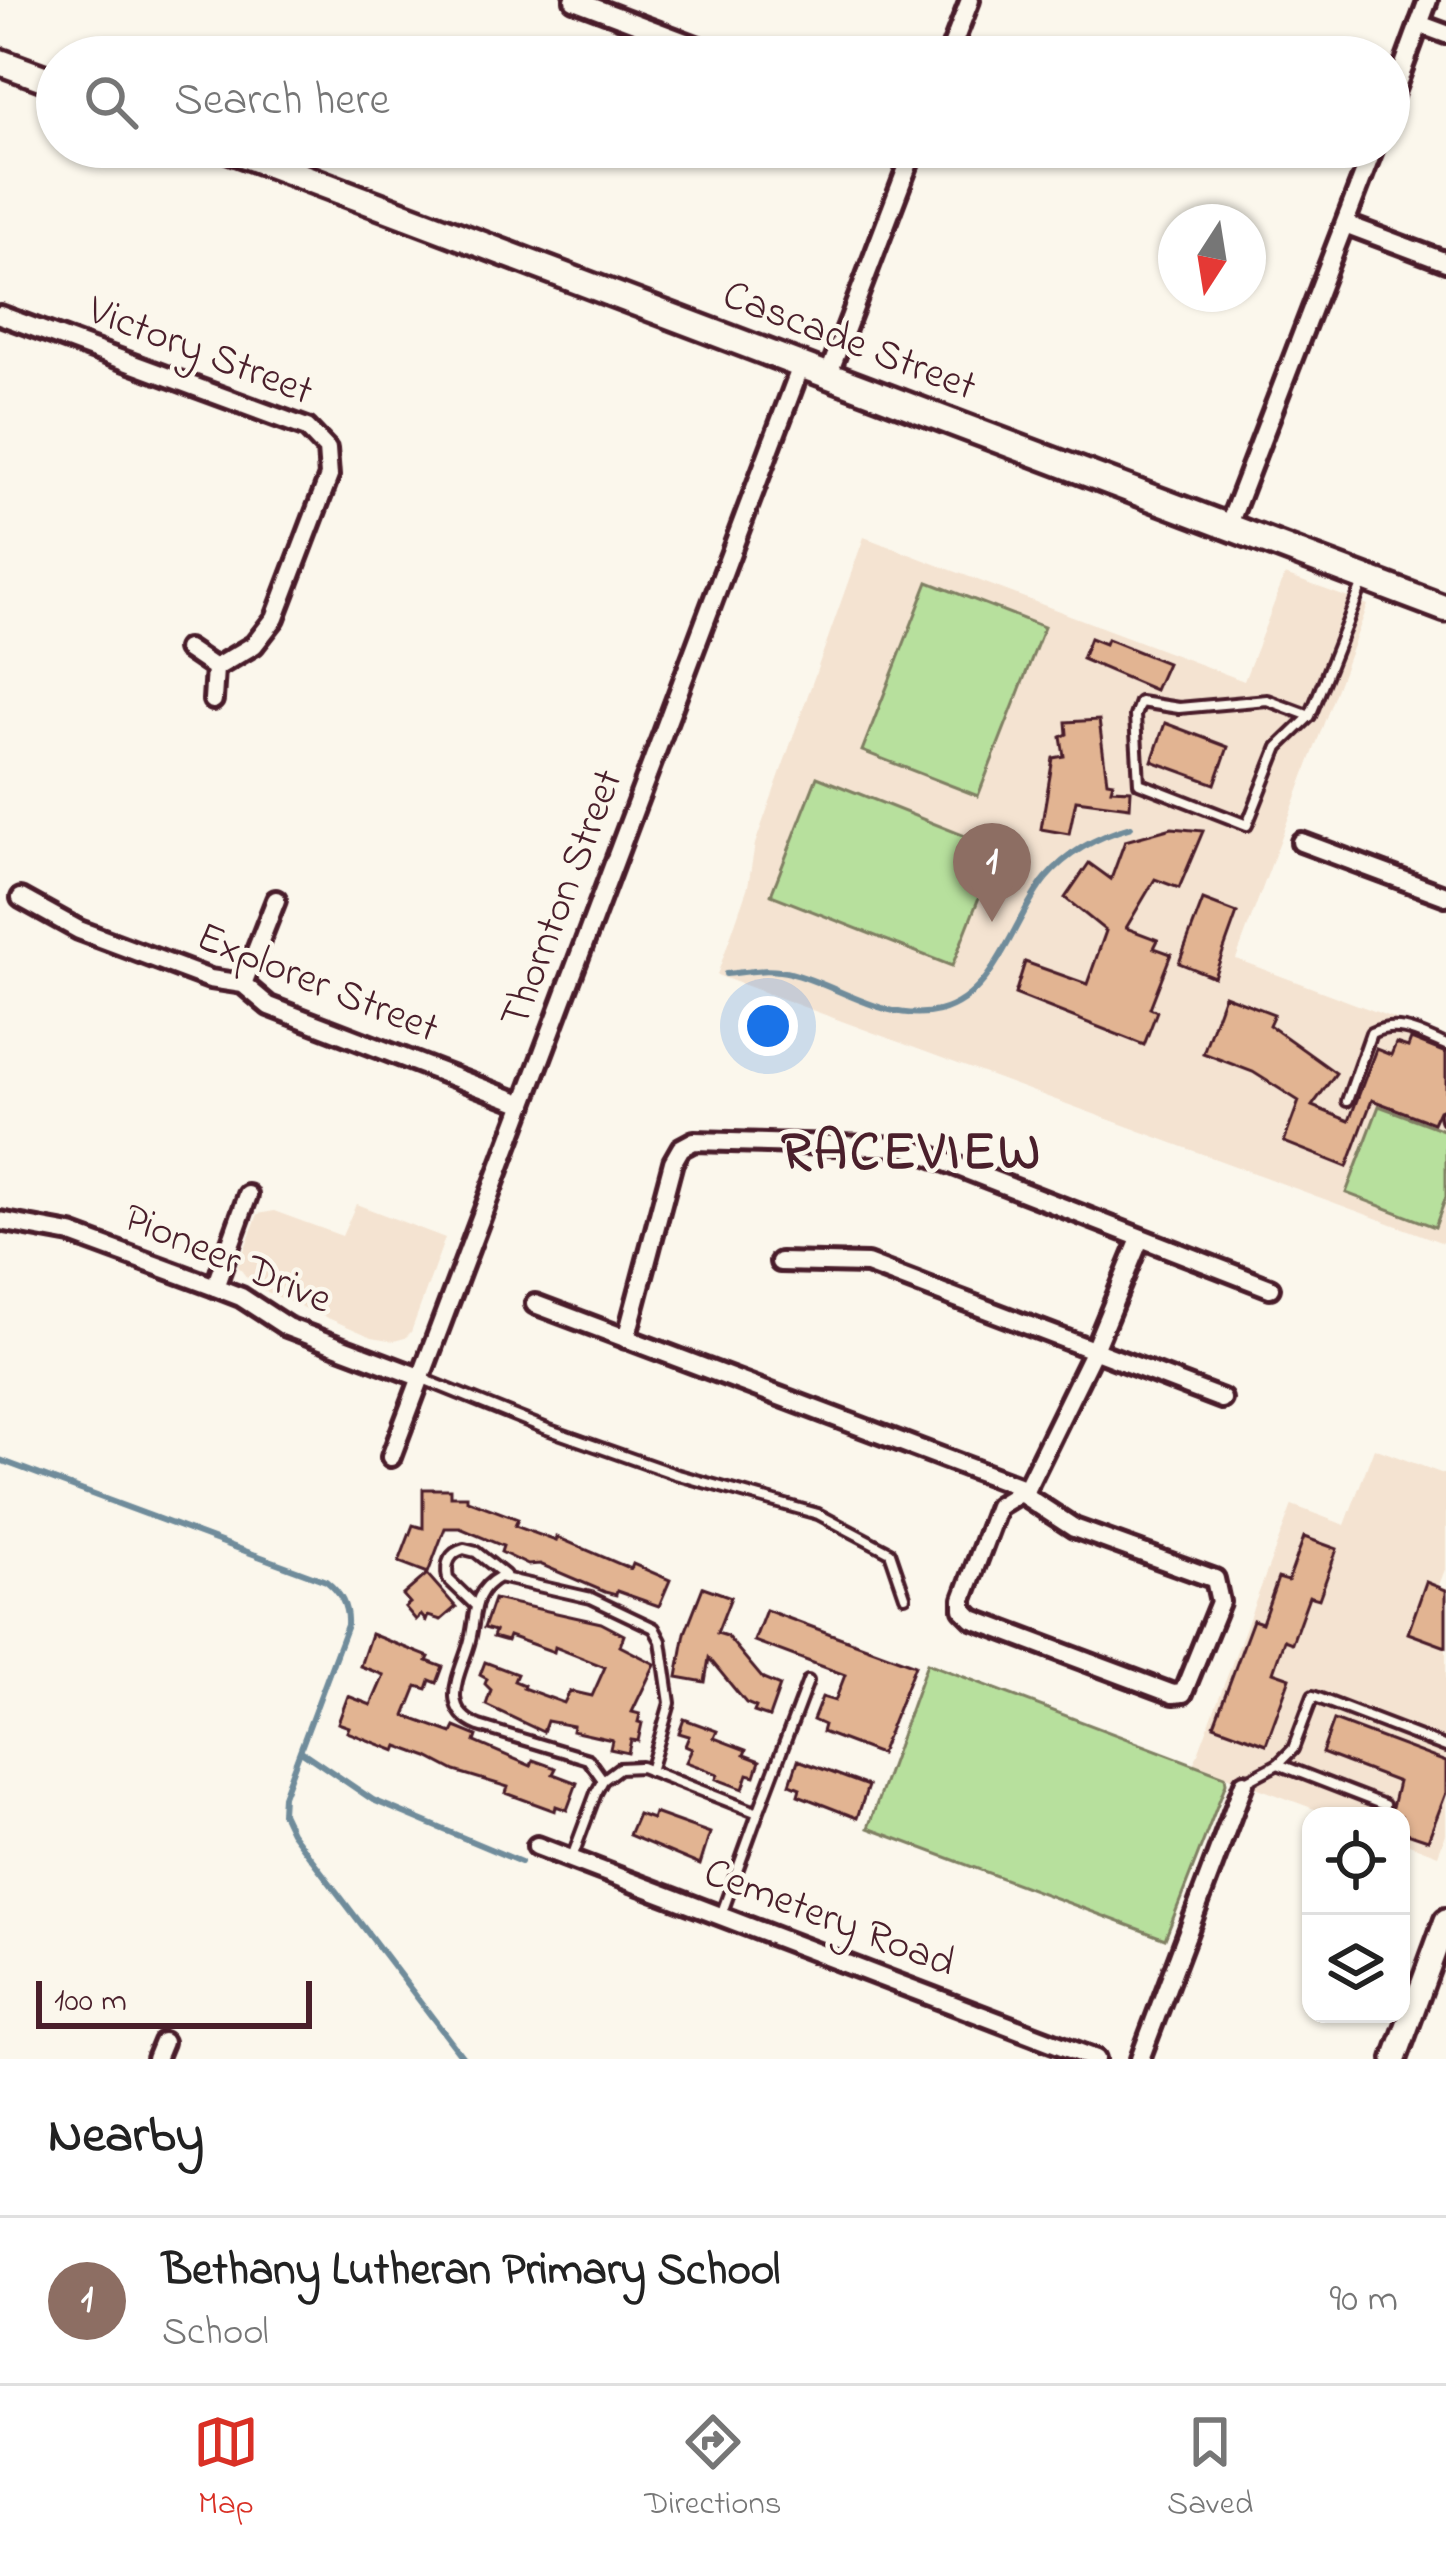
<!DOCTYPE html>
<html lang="en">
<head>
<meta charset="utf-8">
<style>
	body { margin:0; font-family:"Indie Flower",sans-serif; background:#f2f2f2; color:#222 }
	.controls { position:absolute; right:36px; bottom:36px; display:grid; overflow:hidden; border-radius:24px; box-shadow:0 3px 9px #0004 }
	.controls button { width:108px; height:108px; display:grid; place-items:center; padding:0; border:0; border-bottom:3px solid #e0e0e0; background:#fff; color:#222; font:60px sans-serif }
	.compass { position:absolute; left:1158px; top:204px; width:108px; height:108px; border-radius:50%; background:#fff; box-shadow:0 3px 9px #0004; rotate:192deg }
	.scale { position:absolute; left:36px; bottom:30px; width:276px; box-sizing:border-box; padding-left:12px; border:6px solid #4a1f2b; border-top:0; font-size:33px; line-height:42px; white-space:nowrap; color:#4a1f2b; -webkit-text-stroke:9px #fbf7ec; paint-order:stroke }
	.you { position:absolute; left:768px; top:1026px; width:42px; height:42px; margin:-30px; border:9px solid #fff; border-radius:50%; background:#1a73e8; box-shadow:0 0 0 18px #1a73e833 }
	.badge { display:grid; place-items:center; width:78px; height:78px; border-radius:50%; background:#d93025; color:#fff; font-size:39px; font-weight:700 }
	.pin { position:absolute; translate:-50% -99px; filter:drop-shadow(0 3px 6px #0008) }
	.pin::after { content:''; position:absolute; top:63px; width:42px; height:36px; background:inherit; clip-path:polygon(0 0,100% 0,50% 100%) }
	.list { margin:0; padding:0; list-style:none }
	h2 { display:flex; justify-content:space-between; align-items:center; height:156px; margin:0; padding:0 48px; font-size:51px }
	h2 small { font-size:39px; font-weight:400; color:#767676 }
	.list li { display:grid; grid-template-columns:78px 1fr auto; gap:36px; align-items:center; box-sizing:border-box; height:168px; padding:0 48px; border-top:3px solid #e0e0e0 }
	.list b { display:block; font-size:45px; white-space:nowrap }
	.list p { margin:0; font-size:39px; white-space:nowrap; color:#767676 }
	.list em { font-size:39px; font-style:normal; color:#767676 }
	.icon { flex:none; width:66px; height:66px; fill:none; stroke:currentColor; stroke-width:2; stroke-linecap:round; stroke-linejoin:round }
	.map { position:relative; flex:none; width:1446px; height:2059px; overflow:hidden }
	.search { position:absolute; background:#fff; box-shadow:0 3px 9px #0004; left:36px; right:36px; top:36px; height:132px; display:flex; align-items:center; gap:30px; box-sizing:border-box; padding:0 42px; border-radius:66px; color:#767676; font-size:45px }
	.sheet { height:324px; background:#fff }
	nav { display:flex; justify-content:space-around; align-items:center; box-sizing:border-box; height:168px; border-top:3px solid #e0e0e0; background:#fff; font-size:33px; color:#767676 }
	nav a { display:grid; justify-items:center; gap:6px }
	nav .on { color:#d93025 }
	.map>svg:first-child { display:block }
	.built { fill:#f4e3d1 }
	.green { fill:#b7e09d; stroke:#808064; stroke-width:3 }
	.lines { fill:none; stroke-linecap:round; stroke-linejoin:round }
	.stream { stroke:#6f8c9b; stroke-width:6 }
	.building { fill:#e2b492; stroke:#4a1f2b; stroke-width:3 }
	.service-casing { stroke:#4a1f2b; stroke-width:16 }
	.minor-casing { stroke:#4a1f2b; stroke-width:26 }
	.tertiary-casing { stroke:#4a1f2b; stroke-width:30 }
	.secondary-casing { stroke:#4a1f2b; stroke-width:33 }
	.service { stroke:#fbf7ec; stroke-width:8 }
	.minor { stroke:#fbf7ec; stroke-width:16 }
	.tertiary { stroke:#fbf7ec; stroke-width:21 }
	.secondary { stroke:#fbf7ec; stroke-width:24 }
	.labels { text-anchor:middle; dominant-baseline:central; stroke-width:9; stroke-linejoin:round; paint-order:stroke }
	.street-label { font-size:42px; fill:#4a1f2b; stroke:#fbf7ec }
	.district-label { font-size:54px; font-weight:bold; letter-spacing:3px; fill:#4a1f2b; stroke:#fbf7ec }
</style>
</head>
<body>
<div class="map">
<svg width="1446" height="2059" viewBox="0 0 1446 2059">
	<rect width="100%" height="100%" fill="#fbf7ec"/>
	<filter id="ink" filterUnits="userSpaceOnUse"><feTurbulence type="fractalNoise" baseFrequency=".00833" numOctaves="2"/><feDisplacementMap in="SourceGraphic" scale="24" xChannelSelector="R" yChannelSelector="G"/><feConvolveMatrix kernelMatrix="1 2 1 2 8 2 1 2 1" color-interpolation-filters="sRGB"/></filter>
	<g filter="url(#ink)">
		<g class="built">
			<path d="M864 537 1244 681 1285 575 1368 605 1236 959 1446 1038V1244L717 975 748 886 755 844Z"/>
			<path d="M356 1204 445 1238 411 1332 405 1338 394 1341 372 1337 253 1286 238 1266 258 1214 274 1211 342 1236Z"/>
			<path d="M1374 1448 1446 1475V1567L1439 1585 1446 1588V1834L1438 1855 1401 1841V1816H1333L1194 1764 1292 1505 1345 1525Z"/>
		</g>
		<g class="green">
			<path d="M928 582 1044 627 978 796 862 751Z"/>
			<path d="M817 777 998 849 952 966 771 895Z"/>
			<path d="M1379 1106 1446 1131V1197L1435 1227 1346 1193Z"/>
			<path d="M927 1663 1225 1776 1226 1783 1165 1939 868 1828Z"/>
		</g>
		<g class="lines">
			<g class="stream">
				<path d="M726 974C747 972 770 967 790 973 838 985 887 1024 939 1011 998 995 1012 919 1046 878 1068 852 1099 836 1131 827"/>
				<path d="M0 1460 326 1581C341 1593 348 1606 347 1625L283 1796 282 1813 291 1832 464 2059"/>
				<path d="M301 1751 373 1800 521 1862"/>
			</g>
		</g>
		<g class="building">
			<path d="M1090 638 1105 644 1107 639 1167 663 1155 690 1082 659Z"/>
			<path d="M1099 720 1107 781 1113 782 1111 789 1131 790 1130 807 1076 800 1069 834 1041 829 1053 758 1064 756 1061 737 1067 734 1066 722Z"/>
			<path d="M1165 723 1228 747 1215 784 1152 761Z"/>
			<path d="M1172 828 1203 831 1179 888 1155 879 1126 928 1158 940 1154 948 1171 954 1150 1008 1157 1011 1144 1045 1015 994 1025 962 1087 984 1106 931 1065 898 1089 863 1111 879 1125 841Z"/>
			<path d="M1203 900 1237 913 1214 977 1179 963Z"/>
			<path d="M1224 995 1274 1014 1269 1025 1336 1073 1312 1106 1349 1121 1376 1049 1391 1055 1396 1043 1408 1047 1411 1039 1446 1053V1107L1439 1110 1433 1123 1372 1100 1347 1167 1284 1142 1299 1101 1253 1072 1203 1053Z"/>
			<path d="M423 1489H450V1496H467V1500L518 1519 515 1526 556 1541 557 1537 631 1569 633 1564 670 1580 659 1606 617 1591 616 1595 605 1592 540 1564 528 1565 501 1552 503 1546 460 1528H445L428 1573 399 1562 413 1525 423 1528Z"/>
			<path d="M1304 1537 1337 1549 1319 1599 1309 1596 1292 1643 1284 1640 1273 1672 1290 1678 1266 1744 1214 1725 1253 1620 1262 1623 1278 1578 1288 1581Z"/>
			<path d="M427 1574 456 1607 441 1620 428 1616 426 1621 421 1615 416 1620 405 1607 410 1603 403 1595Z"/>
			<path d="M1426 1582 1446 1590V1647L1408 1633Z"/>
			<path d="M703 1587 731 1597 717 1633 727 1636 763 1679 780 1686 769 1717 754 1712 756 1707 746 1703 709 1658 705 1682 677 1677 685 1633Z"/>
			<path d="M494 1599 601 1623 624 1635 620 1646 655 1664 632 1712 640 1714 638 1722 642 1723 638 1741 631 1740 628 1753 610 1749 612 1740 572 1731 573 1726 547 1721 543 1732 486 1705 491 1690 485 1684 487 1679 480 1675 485 1662 517 1674 514 1681 524 1685 523 1688 564 1703 570 1691 592 1696 605 1667 555 1647 554 1652 509 1636 507 1641 493 1637 495 1631 484 1628Z"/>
			<path d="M766 1610 915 1665 880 1754 822 1732 824 1725 813 1720 822 1697 835 1701 845 1675 754 1641Z"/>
			<path d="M371 1634 429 1657 427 1661 443 1667 437 1683 430 1680 427 1689 417 1686 405 1716 452 1733 455 1727 477 1736 475 1742 531 1766 533 1760 556 1768 553 1774 577 1783 567 1810 556 1806 555 1811 506 1793 508 1787 455 1771 428 1757 398 1746 396 1751 347 1732 349 1727 338 1723 348 1696 371 1705 384 1675 360 1666Z"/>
			<path d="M684 1719 717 1731 714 1738 746 1750 744 1755 760 1761 755 1776 748 1774 743 1789 716 1779 718 1774 686 1762 692 1749 685 1746 689 1736 679 1733Z"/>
			<path d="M1334 1720 1446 1762V1793L1428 1840 1401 1831V1816H1385L1392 1807 1398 1782 1322 1753Z"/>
			<path d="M798 1760 868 1786 857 1818 798 1795 800 1788 790 1784Z"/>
			<path d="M654 1813 710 1833 700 1865 629 1835 638 1814 652 1819Z"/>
		</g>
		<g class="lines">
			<defs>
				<g id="service">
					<path d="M1310 716 1267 700 1179 708 1140 702 1135 716 1139 783 1247 825 1278 747 1310 716 1364 580"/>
					<path d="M1347 1101 1371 1033C1399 1020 1420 1034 1446 1045"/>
					<path d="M1445 1115 1446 1119"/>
					<path d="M423 1379 547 1429 675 1474 818 1514 890 1552 905 1596"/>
					<path d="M475 1605 448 1579C445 1564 449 1553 464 1549L476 1552 505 1575"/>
					<path d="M1278 1764 1384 1805"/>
					<path d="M603 1780 588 1759 479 1726C438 1709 460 1675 469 1644 477 1617 470 1593 499 1577L591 1598 654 1628 661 1641 670 1703 650 1771"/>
					<path d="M1246 1781 1278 1764 1293 1749 1313 1696 1446 1747"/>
					<path d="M758 1813 808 1681"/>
					<path d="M571 1860 596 1793 603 1780 619 1768 641 1767 758 1813 721 1915"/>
				</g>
				<g id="minor">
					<path d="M574 0 725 57"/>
					<path d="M1419 24 1446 34"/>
					<path d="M948 57 970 0"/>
					<path d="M1389 106 1428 0"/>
					<path d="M1345 224 1446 262"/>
					<path d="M0 315 307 428 327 449 329 476 275 618 254 645 215 668"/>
					<path d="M828 376 915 147"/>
					<path d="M1228 527 1374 147"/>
					<path d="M187 649 215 668 213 700"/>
					<path d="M1301 842 1446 896"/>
					<path d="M21 898 79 930 210 979 243 984 269 1006 524 1104"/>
					<path d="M243 984 276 900"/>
					<path d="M0 1221 71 1234 215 1287 241 1297 287 1327 422 1378"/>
					<path d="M780 1262 867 1264 1222 1399"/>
					<path d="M215 1287 248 1195"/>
					<path d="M535 1304 1026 1489"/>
					<path d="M626 1339 673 1162 681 1148 694 1141 907 1147 1270 1288"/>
					<path d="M391 1457 801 366"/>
					<path d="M1019 1492 1074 1528 1215 1579 1220 1602 1183 1693 1173 1694 973 1619 963 1609V1599L998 1506 1026 1489 1094 1350 1140 1239"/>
					<path d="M537 1846 1096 2059"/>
					<path d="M156 2059 163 2042"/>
					<path d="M1140 2059 1244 1783"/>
				</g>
				<path id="tertiary" d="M1395 2059 1446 1920"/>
				<g id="secondary">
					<path d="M0 62 57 83"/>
					<path d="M224 147 1446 609"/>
				</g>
			</defs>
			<use href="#service" class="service-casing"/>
			<use href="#minor" class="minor-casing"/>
			<use href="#tertiary" class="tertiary-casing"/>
			<use href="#secondary" class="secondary-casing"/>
			<use href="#service" class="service"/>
			<use href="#minor" class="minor"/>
			<use href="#tertiary" class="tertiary"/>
			<use href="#secondary" class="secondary"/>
		</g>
	</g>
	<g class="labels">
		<g class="street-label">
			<text transform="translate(849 342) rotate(21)">Cascade Street</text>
			<text transform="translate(200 352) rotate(21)">Victory Street</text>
			<text transform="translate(563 899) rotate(-69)">Thornton Street</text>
			<text transform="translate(317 984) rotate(22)">Explorer Street</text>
			<text transform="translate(227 1260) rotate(23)">Pioneer Drive</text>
			<text transform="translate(829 1919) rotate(21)">Cemetery Road</text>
		</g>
		<g class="district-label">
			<text x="912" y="1155">RACEVIEW</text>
		</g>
	</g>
</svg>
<div class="controls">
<button><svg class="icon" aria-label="locate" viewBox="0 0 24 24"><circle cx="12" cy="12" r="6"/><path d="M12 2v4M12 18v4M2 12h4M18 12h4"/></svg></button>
<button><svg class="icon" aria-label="layers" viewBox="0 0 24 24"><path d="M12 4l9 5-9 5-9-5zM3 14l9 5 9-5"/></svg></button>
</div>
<svg class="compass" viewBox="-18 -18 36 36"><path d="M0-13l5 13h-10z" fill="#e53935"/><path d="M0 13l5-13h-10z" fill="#767676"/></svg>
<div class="scale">100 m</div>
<div class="you"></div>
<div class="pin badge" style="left:992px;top:922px;background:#8d6e63">1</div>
<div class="search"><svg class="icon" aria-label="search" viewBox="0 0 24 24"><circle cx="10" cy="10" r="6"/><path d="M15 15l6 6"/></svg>Search here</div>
</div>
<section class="sheet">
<h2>Nearby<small></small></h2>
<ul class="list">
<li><span class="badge" style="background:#8d6e63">1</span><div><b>Bethany Lutheran Primary School</b><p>School</p></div><em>90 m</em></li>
</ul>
</section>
<nav>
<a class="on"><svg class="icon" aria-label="map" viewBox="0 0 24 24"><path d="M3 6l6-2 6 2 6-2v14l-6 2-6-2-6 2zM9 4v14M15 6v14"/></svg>Map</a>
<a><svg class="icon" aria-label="directions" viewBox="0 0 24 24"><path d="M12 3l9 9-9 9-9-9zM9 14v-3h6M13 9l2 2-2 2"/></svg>Directions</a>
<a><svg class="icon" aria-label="saved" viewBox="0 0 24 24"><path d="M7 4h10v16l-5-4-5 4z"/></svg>Saved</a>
</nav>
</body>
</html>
